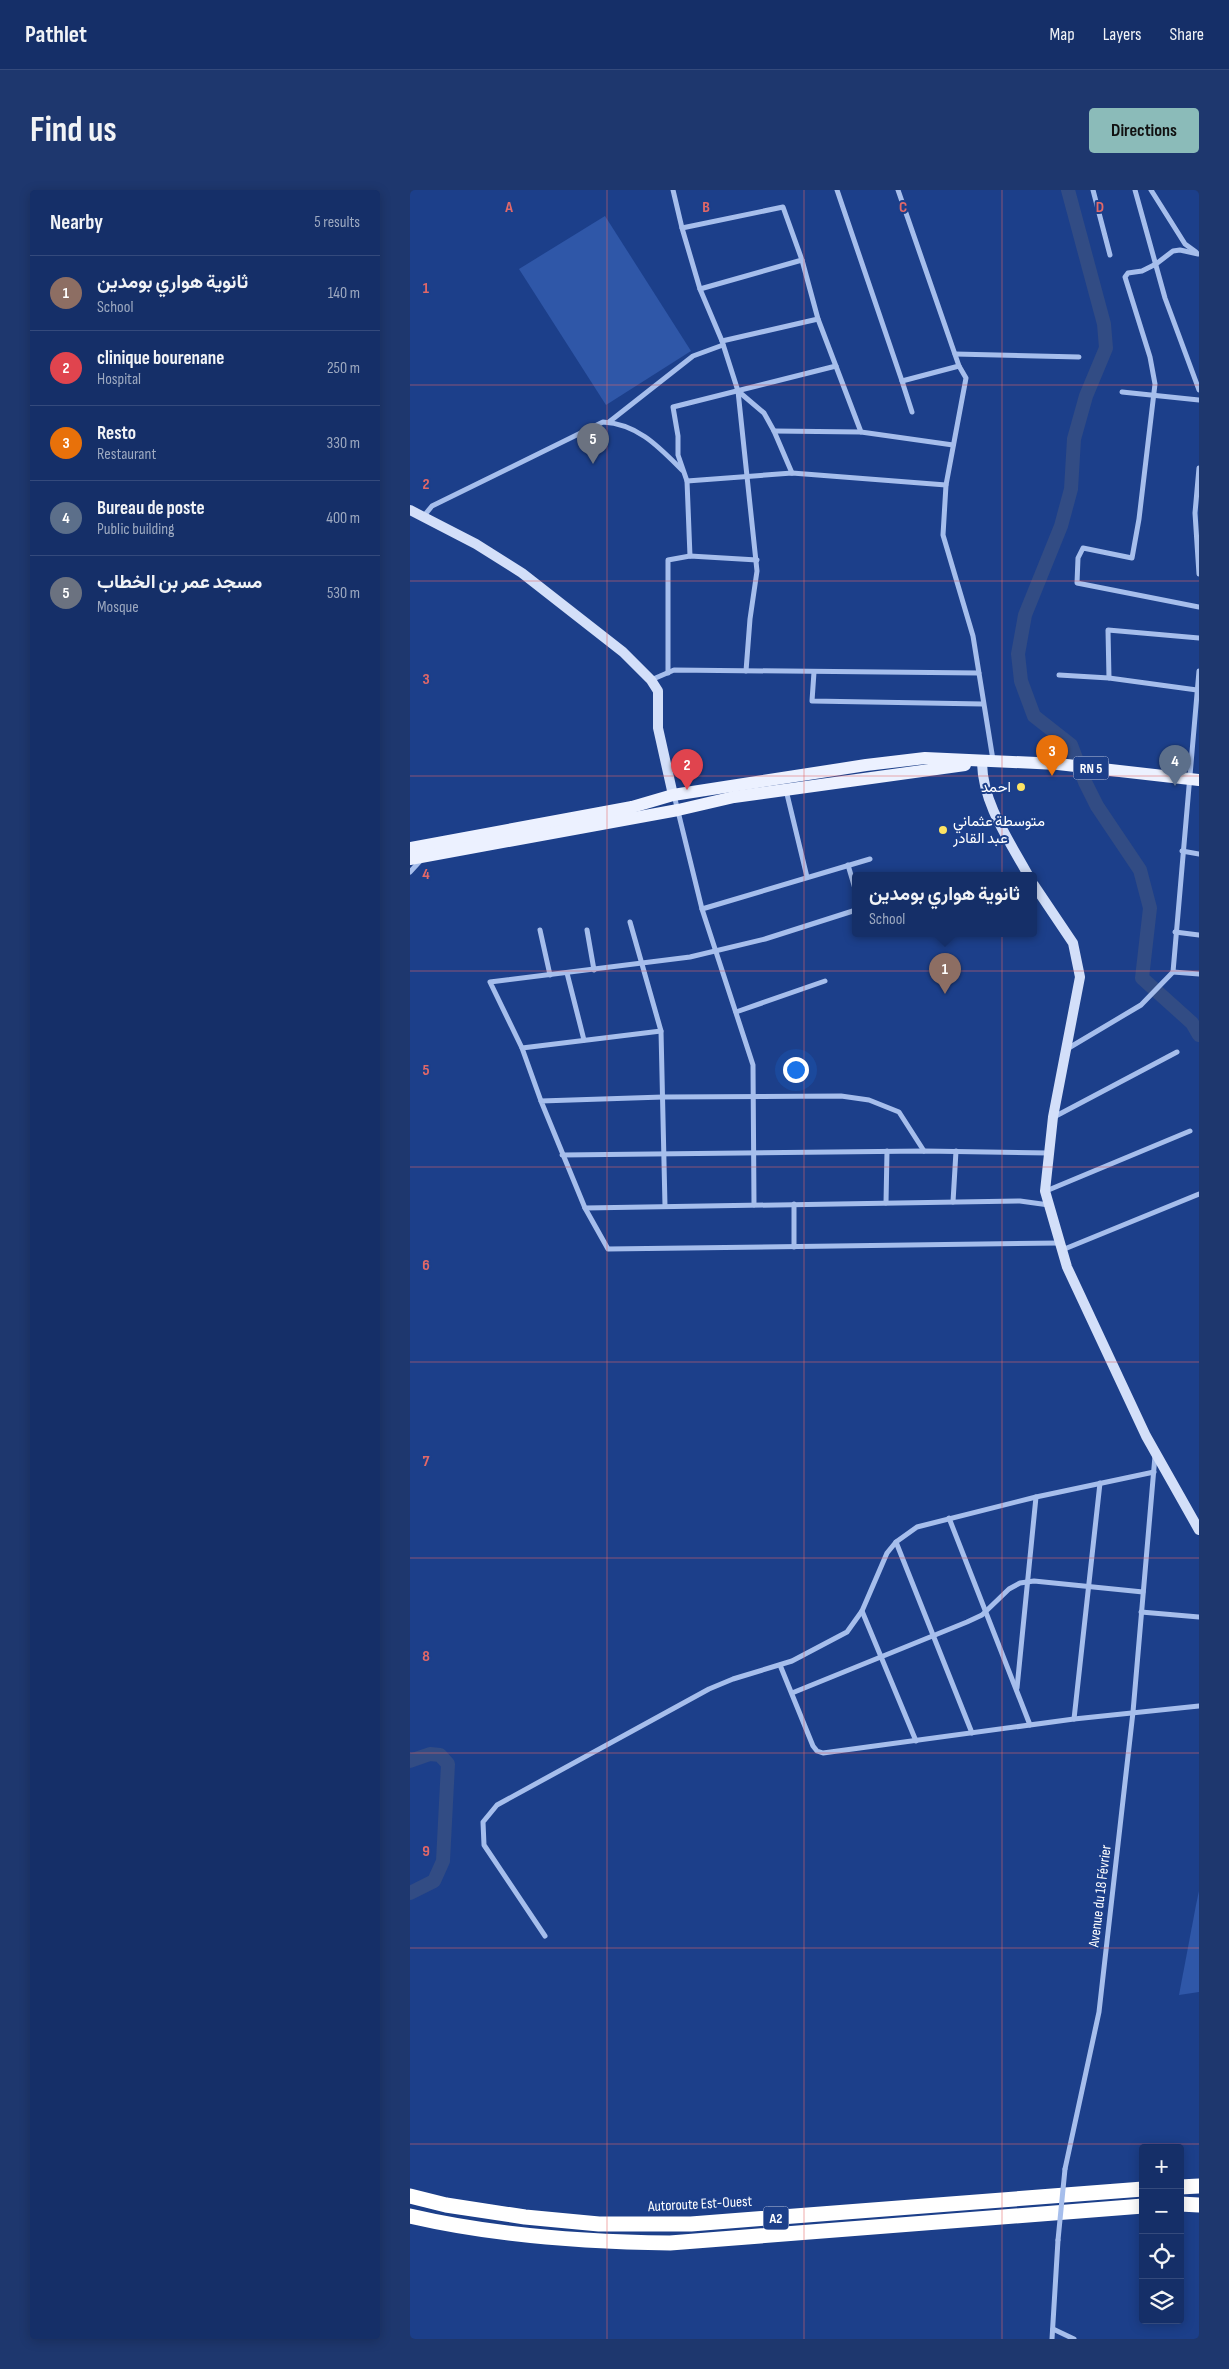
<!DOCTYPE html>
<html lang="en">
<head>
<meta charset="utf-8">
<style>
	body { margin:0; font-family:"Sofia Sans Condensed",Vazirmatn,sans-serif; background:#1e376e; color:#f1f3f6 }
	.controls { position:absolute; right:15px; bottom:15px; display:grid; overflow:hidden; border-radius:5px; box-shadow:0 2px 12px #0003 }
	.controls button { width:45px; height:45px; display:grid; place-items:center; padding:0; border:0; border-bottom:1px solid #344a7c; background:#152f68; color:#f1f3f6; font:25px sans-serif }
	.you { position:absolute; left:385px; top:879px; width:18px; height:18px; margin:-12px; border:4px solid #fff; border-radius:50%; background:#1a73e8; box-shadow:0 0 0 8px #1a73e833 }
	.badge { display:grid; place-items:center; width:32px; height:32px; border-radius:50%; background:#8bbbb9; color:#fff; font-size:16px; font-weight:700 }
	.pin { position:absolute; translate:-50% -41px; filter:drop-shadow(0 1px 2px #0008) }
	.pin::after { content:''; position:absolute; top:26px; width:18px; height:15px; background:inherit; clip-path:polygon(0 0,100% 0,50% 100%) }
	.popup { position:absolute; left:442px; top:682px; width:185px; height:65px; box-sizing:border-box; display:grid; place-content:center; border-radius:5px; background:#152f68; filter:drop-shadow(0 1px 4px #0005); font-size:16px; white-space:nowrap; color:#9da9c0 }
	.popup b { font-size:19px; color:#f1f3f6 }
	.popup::after { content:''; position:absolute; left:50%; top:100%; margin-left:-10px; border:10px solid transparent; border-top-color:#152f68 }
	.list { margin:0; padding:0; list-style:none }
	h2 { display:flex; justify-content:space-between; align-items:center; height:65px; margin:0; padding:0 20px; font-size:21px }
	h2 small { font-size:16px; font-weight:400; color:#9da9c0 }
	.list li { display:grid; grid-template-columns:32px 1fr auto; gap:15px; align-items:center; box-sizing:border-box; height:75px; padding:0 20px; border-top:1px solid #344a7c }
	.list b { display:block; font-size:19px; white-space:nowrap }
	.list p { margin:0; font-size:16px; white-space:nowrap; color:#9da9c0 }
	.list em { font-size:16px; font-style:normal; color:#9da9c0 }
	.icon { flex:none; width:28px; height:28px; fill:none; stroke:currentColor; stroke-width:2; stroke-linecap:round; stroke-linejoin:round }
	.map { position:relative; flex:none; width:789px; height:2149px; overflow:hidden; border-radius:5px }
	header { display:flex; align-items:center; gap:30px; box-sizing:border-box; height:70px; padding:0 25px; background:#152f68; border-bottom:1px solid #344a7c }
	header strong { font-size:24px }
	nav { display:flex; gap:28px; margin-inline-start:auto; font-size:18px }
	.intro { display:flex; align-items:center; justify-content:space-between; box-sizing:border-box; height:120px; padding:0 30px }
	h1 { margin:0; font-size:35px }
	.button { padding:12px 22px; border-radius:5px; background:#8bbbb9; color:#111; font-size:18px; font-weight:700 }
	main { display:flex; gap:30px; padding:0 30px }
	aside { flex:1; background:#152f68; border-radius:5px; box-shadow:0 2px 12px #0003 }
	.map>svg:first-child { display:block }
	.green { fill:#2f57a8 }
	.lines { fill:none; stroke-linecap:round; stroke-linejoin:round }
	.river { stroke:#324c84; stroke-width:14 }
	.street { stroke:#a6beec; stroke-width:5 }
	.secondary { stroke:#d3dff9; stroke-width:10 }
	.primary { stroke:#ecf1ff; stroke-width:12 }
	.highway { stroke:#fff; stroke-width:15 }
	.street-bridge { stroke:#a6beec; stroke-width:5 }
	.grid { fill:none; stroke:#e26868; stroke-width:1; stroke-opacity:0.55 }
	.poi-dot { fill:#fde363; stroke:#1c3f8a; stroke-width:2 }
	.labels { text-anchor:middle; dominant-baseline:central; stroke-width:4; stroke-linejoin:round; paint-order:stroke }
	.shield { fill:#1c3f8a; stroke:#bbc5dc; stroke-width:1 }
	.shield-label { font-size:14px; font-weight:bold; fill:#fff }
	.poi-label { font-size:15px; fill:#fff; stroke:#1c3f8a; text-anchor:end }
	.street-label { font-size:15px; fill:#fff; stroke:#1c3f8a }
	.grid-label { font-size:16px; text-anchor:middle; font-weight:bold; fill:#e26868; stroke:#1c3f8a; stroke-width:4; stroke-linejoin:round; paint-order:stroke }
</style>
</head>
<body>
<header>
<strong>Pathlet</strong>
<nav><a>Map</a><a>Layers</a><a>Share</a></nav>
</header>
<div class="intro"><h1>Find us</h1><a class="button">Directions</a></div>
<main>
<aside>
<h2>Nearby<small>5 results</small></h2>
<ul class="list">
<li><span class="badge" style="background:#8d6e63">1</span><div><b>ثانوية هواري بومدين</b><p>School</p></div><em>140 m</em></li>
<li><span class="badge" style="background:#e0444e">2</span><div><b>clinique bourenane</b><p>Hospital</p></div><em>250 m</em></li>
<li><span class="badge" style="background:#e8710a">3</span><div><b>Resto</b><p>Restaurant</p></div><em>330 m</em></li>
<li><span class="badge" style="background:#5c6f8a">4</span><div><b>Bureau de poste</b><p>Public building</p></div><em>400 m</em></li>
<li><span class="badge" style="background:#6b7280">5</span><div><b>مسجد عمر بن الخطاب</b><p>Mosque</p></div><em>530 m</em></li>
</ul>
</aside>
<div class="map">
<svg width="789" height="2149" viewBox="0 0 789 2149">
	<rect width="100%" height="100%" fill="#1c3f8a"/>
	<g class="green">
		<path d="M195 26 281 161 196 215 109 79Z"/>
		<path d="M789 1701V1802L769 1805 786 1715Z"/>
	</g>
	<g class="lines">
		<g class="river">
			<path d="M658 0 694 134 696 158 676 206 664 249 661 299 651 336 615 425 608 464 611 491 624 526 661 555 675 592 687 616 730 680 740 718 732 788 782 833 789 845"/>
			<path d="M0 1571 20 1564 30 1565 38 1574 33 1671 24 1691 0 1703"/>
		</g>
		<g class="street">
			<path d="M263 0 272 38"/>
			<path d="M427 0 492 191 549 176 556 188 536 295 533 345 563 446 583 570"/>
			<path d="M488 0 549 176"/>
			<path d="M683 0 700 65"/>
			<path d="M725 0 755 108 789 200"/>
			<path d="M741 0 775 54 786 62"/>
			<path d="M788 64 770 60 763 61 746 74 732 81 718 83 715 87 740 167 745 194 729 329 722 368 673 358 668 368 667 393 789 417"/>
			<path d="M290 99 392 70"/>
			<path d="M312 151 408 129"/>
			<path d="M545 164 669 167"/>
			<path d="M492 191 502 222"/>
			<path d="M328 201 354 223 364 241 382 283"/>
			<path d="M712 202 789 210"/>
			<path d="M199 232 283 166 313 155"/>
			<path d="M364 241 451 242"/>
			<path d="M789 278 785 323 789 384"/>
			<path d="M277 291 382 283 536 295"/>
			<path d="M13 327 22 316 193 232C228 234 249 257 272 280"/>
			<path d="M280 366 277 291 268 265V246L263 217 426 176"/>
			<path d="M336 481 340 429 347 381 328 201 312 151 290 99 272 38 373 17 392 70 408 129 451 242 543 255"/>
			<path d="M789 481 763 782 789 784"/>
			<path d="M404 482 402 511 573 514"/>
			<path d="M258 483V370L280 366 347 370"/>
			<path d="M649 485 699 488 787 500"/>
			<path d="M699 488 698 440 789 448"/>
			<path d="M241 490 264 480 569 483"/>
			<path d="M376 600 397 687"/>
			<path d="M264 605 292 719 343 875 344 1015"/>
			<path d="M772 661 789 664"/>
			<path d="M438 675 446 702"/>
			<path d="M0 682 11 670"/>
			<path d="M292 719 460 669"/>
			<path d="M220 732 251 841 255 1016"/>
			<path d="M130 740 140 785"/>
			<path d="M177 740 184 780"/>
			<path d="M765 742 789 745"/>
			<path d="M157 783 174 850"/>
			<path d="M326 822 415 791"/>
			<path d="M112 858 251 841"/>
			<path d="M657 859 731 815 763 782"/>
			<path d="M131 911 112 858 80 792 280 767 355 749 446 720"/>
			<path d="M644 927 767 862"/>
			<path d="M514 961 489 922 459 910 431 906 253 907 131 911 175 1018 610 1011 639 1015"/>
			<path d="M152 965 514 961 639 963"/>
			<path d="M636 1001 780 941"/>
			<path d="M543 1012 546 961"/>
			<path d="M476 1013 477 961"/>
			<path d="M384 1014V1057"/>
			<path d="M175 1018 198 1059 650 1053"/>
			<path d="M652 1060 789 1004"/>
			<path d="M539 1328 620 1535"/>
			<path d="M486 1352 562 1543"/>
			<path d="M452 1421 506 1551"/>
			<path d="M731 1422 789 1427"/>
			<path d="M370 1475 403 1556 407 1561 413 1563 664 1529 789 1516"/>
			<path d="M607 1498 626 1307"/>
			<path d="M382 1503 557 1432 572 1425 599 1399 610 1393 624 1391 733 1402"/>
			<path d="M664 1529 690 1293"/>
			<path d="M135 1746 74 1655 73 1632 87 1615 299 1499 323 1489 382 1471 437 1442 452 1421 477 1363 486 1352 507 1337 626 1307 744 1282"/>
			<path d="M655 1979 689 1822 723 1522 745 1266"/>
			<path d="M643 2139 664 2149"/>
			<path d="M642 2149 648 2050"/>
		</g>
		<g class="secondary">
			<path d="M0 320 66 354 112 383 213 462 241 490 248 501V538L263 605"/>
			<path d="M572 573C573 614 599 650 618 685"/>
			<path d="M624 695 663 753 670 787 643 927 635 1001 657 1077 736 1246 789 1340"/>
		</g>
		<g class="primary">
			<path d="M0 658 222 617 263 605 456 575 515 568 648 574 789 590"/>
			<path d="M0 669 268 620 324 607 555 575"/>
		</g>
		<g class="highway">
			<path d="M770 1997 789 1996"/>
			<path d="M0 2006 36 2015 115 2027 189 2034H281L733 1999"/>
			<path d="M770 2014 789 2015"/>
			<path d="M0 2026C86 2046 173 2052 260 2053L733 2016"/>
		</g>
		<path class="street-bridge" d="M648 2050 655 1979"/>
	</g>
	<path class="grid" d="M197 0V2149M394 0V2149M592 0V2149M0 195H789M0 391H789M0 586H789M0 781H789M0 977H789M0 1172H789M0 1368H789M0 1563H789M0 1758H789M0 1954H789"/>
	<g class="poi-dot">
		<circle cx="611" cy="597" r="5"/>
		<circle cx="533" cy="640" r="5"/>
	</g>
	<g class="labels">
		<g class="shield">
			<rect x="663.5" y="566.5" width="35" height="23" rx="4"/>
			<rect x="353.5" y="2016.5" width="25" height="23" rx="4"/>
		</g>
		<g class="shield-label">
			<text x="681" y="578">RN 5</text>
			<text x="366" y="2028">A2</text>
		</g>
		<g class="poi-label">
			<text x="601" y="597">احمد</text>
			<text x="543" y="631" text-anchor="start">متوسطة عثماني<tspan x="543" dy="17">عبد القادر</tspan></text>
		</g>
		<g class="street-label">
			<text transform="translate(690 1706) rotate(-83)">Avenue du 18 Février</text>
			<text transform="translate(290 2014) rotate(-3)">Autoroute Est-Ouest</text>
		</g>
	</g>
	<g class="grid-label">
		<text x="99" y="22">A</text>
		<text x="296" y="22">B</text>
		<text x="493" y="22">C</text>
		<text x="690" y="22">D</text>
		<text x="16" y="103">1</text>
		<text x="16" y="299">2</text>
		<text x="16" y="494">3</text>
		<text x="16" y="689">4</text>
		<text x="16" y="885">5</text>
		<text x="16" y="1080">6</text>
		<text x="16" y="1276">7</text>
		<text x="16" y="1471">8</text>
		<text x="16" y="1666">9</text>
	</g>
</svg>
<div class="controls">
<button>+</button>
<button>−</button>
<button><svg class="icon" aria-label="locate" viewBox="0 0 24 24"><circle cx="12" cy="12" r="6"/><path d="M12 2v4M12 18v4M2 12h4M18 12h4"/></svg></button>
<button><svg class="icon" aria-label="layers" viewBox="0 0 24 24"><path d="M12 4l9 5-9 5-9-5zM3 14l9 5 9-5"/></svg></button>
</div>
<div class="you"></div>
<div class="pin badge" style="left:535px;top:804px;background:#8d6e63">1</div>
<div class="popup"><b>ثانوية هواري بومدين</b>School</div>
<div class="pin badge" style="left:277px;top:600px;background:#e0444e">2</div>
<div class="pin badge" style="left:642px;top:586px;background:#e8710a">3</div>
<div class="pin badge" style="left:765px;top:596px;background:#5c6f8a">4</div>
<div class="pin badge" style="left:183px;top:274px;background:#6b7280">5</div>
</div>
</main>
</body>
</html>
